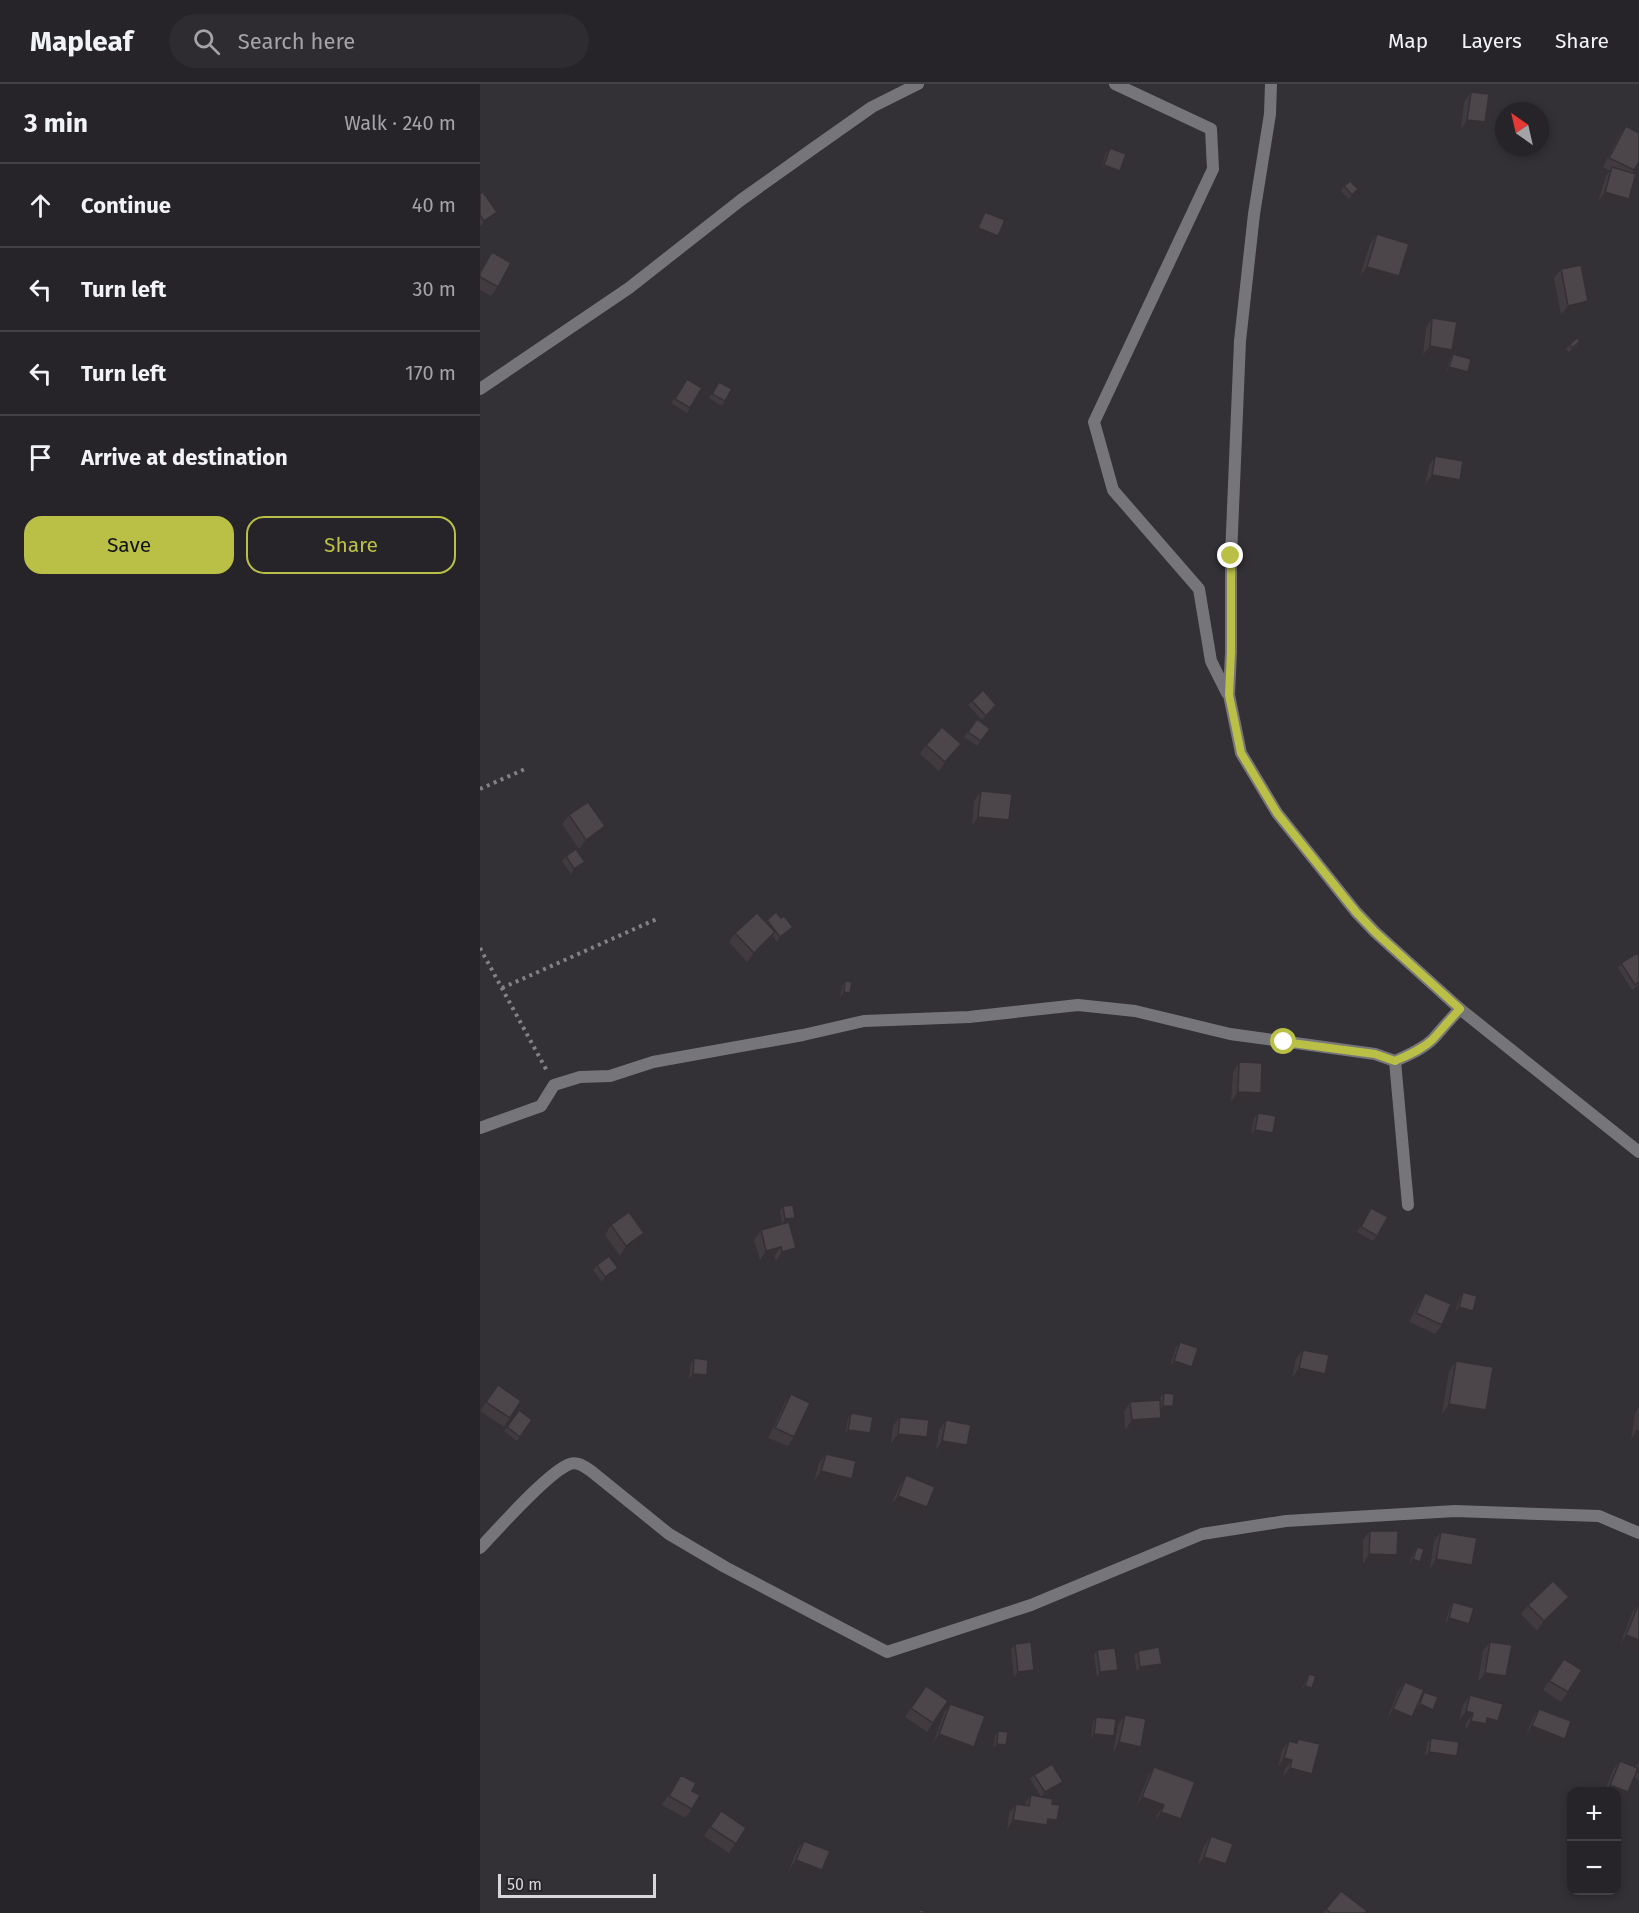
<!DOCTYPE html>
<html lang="en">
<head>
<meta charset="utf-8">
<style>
	body { margin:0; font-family:"Fira Sans",sans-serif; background:#2e2c30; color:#f1f3f6 }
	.controls { position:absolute; right:18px; bottom:18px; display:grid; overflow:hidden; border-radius:12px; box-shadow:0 3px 9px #0003 }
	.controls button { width:54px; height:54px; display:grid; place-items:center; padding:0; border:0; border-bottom:2px solid #424145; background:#262428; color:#f1f3f6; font:30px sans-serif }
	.compass { position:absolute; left:1015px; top:18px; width:54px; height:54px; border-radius:50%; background:#262428; box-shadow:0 3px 9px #0003; rotate:326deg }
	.scale { position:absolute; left:18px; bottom:15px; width:158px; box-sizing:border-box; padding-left:6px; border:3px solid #d8d6da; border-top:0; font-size:16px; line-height:21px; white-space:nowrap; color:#d8d6da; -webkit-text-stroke:4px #29262c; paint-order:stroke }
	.stop { position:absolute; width:18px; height:18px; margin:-14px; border:4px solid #bac045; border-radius:50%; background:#fff }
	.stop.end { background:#bac045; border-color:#fff; box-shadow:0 2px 6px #0008 }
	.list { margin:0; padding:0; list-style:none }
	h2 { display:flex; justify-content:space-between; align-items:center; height:78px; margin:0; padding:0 24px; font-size:26px }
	h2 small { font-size:20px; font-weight:400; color:#a4a4a8 }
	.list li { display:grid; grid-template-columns:39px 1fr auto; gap:18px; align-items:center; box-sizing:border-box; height:84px; padding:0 24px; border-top:2px solid #424145 }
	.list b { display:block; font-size:22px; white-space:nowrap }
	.list em { font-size:20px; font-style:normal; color:#a4a4a8 }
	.actions { display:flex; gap:12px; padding:18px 24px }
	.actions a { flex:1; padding:14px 0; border:2px solid #bac045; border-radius:18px; text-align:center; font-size:21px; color:#bac045 }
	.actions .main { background:#bac045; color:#111 }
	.icon { flex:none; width:33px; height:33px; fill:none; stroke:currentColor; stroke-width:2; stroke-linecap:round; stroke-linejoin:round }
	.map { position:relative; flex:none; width:1159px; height:1829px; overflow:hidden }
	header { display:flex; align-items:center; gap:36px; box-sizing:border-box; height:84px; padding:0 30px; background:#262428; border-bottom:2px solid #424145 }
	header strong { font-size:28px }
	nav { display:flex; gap:33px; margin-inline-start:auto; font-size:21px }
	.search { width:420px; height:54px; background:#2e2c30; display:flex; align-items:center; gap:15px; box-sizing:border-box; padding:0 21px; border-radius:33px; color:#a4a4a8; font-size:22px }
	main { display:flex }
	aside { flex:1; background:#262428 }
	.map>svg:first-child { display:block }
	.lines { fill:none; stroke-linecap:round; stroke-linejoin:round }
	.path { stroke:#848186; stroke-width:4; stroke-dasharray:3 4.5; stroke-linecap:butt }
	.street { stroke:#76767a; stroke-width:12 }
	.wall { fill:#413b40 }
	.shaded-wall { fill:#353034 }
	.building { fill:#4c454a; stroke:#353034; stroke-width:1.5 }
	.route { stroke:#bac045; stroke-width:8 }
</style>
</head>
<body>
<header>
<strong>Mapleaf</strong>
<div class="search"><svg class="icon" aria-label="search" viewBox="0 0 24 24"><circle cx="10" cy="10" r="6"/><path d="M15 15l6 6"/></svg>Search here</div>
<nav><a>Map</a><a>Layers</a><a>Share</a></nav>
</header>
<main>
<aside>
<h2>3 min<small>Walk · 240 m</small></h2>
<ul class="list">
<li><svg class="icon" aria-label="ahead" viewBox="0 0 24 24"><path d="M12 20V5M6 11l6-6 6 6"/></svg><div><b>Continue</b></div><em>40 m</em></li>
<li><svg class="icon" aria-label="left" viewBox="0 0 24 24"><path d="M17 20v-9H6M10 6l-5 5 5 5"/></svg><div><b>Turn left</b></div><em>30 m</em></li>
<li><svg class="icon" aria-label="left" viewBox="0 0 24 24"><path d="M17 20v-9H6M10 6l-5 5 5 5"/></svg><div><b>Turn left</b></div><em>170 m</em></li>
<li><svg class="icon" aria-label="arrive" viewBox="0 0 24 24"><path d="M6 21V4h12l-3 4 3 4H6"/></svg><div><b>Arrive at destination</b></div></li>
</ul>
<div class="actions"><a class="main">Save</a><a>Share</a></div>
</aside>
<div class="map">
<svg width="1159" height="1829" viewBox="0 0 1159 1829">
	<rect width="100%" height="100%" fill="#333036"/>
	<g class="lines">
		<g class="path">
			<path d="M0 705 45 685"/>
			<path d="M0 864 67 987"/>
			<path d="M22 904 179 834"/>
		</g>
		<g class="street">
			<path d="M635 0 731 45 733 85 614 338 633 406 719 505 731 577 747 609"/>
			<path d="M791 0 790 30 774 130 760 257 751 472V568L749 611 761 669 797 729 876 828 895 848 980 925"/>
			<path d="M0 305 149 204 261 116 331 66 392 23 438 0"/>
			<path d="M915 977 928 1121"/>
			<path d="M0 1044 61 1022 74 1001 100 993 130 992 173 978 323 951 384 937 489 933 598 921 655 927 750 950 895 970 915 977C928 971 943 965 953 955 962 945 970 935 980 925L1159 1068"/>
			<path d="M0 1464C17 1446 69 1387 90 1380 98 1377 105 1383 111 1387L189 1450 245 1483 407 1568 551 1521 722 1450 806 1437 975 1427 1119 1432 1159 1449"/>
		</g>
	</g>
	<g class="wall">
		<path d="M991 8 998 48 981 45 984 18Z"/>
		<path d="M1146 42 1154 86 1153 89 1149 115 1142 125 1118 118 1126 92 1130 87 1123 83 1139 52Z"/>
		<path d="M630 64 637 92 621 86 626 69Z"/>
		<path d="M864 102 878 105 869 115 861 107Z"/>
		<path d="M0 110 14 132 1 142 0 141Z"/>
		<path d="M505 128 518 152 514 157 495 149 502 133Z"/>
		<path d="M897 150 913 201 880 192 890 160Z"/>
		<path d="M12 168 18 203 11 212 0 206V187Z"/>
		<path d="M1081 185 1108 217 1101 227 1081 231 1074 194Z"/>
		<path d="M952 234 965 275 943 271 946 244Z"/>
		<path d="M1100 257 1097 262 1089 268 1086 265 1090 260Z"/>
		<path d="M973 270 988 288 985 293 966 288 970 275Z"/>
		<path d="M207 295 210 324 207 329 191 319Z"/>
		<path d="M239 298 252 305 242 322 229 314Z"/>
		<path d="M955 372 973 405 945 401 949 382Z"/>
		<path d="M492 617 516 621 513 626 502 636 488 621Z"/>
		<path d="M497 635 510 645 497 662 484 653Z"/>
		<path d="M481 660 475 669 459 687 440 670 446 661Z"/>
		<path d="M501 707 529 736 523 745 492 742 494 717Z"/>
		<path d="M89 731 118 752 99 765 82 740Z"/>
		<path d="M86 772 102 783 91 790 82 777Z"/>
		<path d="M287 836 309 848 297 858 293 852 289 858 267 878 249 858 255 849 285 838Z"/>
		<path d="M1159 872V901L1152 906 1138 884 1141 879Z"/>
		<path d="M365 897 367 914 360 913 362 902Z"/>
		<path d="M759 978 781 1009 774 1019 751 1018 753 988Z"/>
		<path d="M778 1029 793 1049 790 1053 771 1050 774 1034Z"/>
		<path d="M303 1122 315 1134 312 1139H309L316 1164 310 1173 296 1177 294 1172 280 1176 274 1156 281 1146 302 1140 300 1127Z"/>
		<path d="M891 1124 897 1152 893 1157 877 1148Z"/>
		<path d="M131 1141 157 1159 140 1172 125 1151Z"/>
		<path d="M117 1181 135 1189 122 1198 113 1186Z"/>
		<path d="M983 1208 990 1232 975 1228 980 1213Z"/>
		<path d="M945 1209 962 1241 955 1250 929 1238 939 1218Z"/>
		<path d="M700 1258 709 1288 690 1282 696 1263Z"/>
		<path d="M823 1266 845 1290 839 1299 812 1294 816 1275Z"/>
		<path d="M214 1274 227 1291 224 1296 209 1295 211 1279Z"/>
		<path d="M976 1277 999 1335 962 1330 969 1287Z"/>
		<path d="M18 1301 41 1317 24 1343 0 1327Z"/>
		<path d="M684 1309 690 1327 681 1326V1334L675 1343 645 1346 644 1328 650 1318H680V1314Z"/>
		<path d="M311 1310 314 1353 308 1362 288 1354 305 1319Z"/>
		<path d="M1159 1323V1357L1151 1356 1155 1329Z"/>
		<path d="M39 1326 52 1336 37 1357 24 1347Z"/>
		<path d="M371 1329 386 1354 365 1350 368 1334Z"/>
		<path d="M420 1333 447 1353 440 1363 411 1360 413 1342Z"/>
		<path d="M466 1336 481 1370 456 1366 459 1346Z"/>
		<path d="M346 1370 372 1395 366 1404 334 1397 339 1379Z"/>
		<path d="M426 1391 440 1433 411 1421 420 1401Z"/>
		<path d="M890 1447 910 1480H883V1456Z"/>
		<path d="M961 1448 992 1481 986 1490 950 1485 954 1457Z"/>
		<path d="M937 1463 940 1478 936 1482 929 1480 934 1467Z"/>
		<path d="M973 1518 989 1540 986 1545 965 1539 970 1523Z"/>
		<path d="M1159 1519V1568L1140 1560 1152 1529Z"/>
		<path d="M1048 1521 1082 1523 1057 1547 1041 1530Z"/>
		<path d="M1010 1558 1026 1592 1020 1601 998 1598 1003 1567Z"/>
		<path d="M535 1560 554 1586 551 1590 534 1593 531 1565Z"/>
		<path d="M617 1566 638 1586 635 1590 617 1593 614 1571Z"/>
		<path d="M658 1567 678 1585 657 1588 654 1571Z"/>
		<path d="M1084 1575 1088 1608 1081 1618 1063 1606Z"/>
		<path d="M829 1590 832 1604 828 1608 822 1606 826 1595Z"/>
		<path d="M925 1598 941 1613 944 1608 953 1626 950 1630 936 1625 941 1613 925 1642 907 1635 918 1607Z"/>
		<path d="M446 1602 468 1617 447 1648 425 1633Z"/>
		<path d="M990 1611 1018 1637 1012 1646 1003 1644 999 1650 985 1646 986 1639 979 1637 983 1621Z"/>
		<path d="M470 1620 487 1672 453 1660 464 1629Z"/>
		<path d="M1059 1625 1085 1655 1078 1664 1046 1652 1053 1634Z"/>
		<path d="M645 1631 654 1672 633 1668 638 1641Z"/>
		<path d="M616 1633 634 1652 631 1657 611 1655 613 1638Z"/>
		<path d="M518 1647 523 1666 513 1664 515 1652Z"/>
		<path d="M951 1654 974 1676 945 1672 947 1659Z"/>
		<path d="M818 1655 832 1690 825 1699 803 1693 805 1685 798 1683 802 1666 809 1657 816 1658Z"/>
		<path d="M1140 1677 1155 1683 1159 1677V1696L1154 1693 1141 1718 1137 1707H1125L1133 1686Z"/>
		<path d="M674 1683 701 1735 694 1745 675 1737 677 1731 656 1723 668 1692Z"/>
		<path d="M201 1691 212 1707V1725L205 1734 182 1721Z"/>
		<path d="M554 1691 579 1703 562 1713 571 1745 565 1744 561 1750 527 1746 529 1729 536 1720 544 1721 551 1711 561 1713 550 1695Z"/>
		<path d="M241 1727 266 1744 249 1769 224 1752Z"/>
		<path d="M731 1752 746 1780 739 1789 717 1782 724 1762Z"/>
		<path d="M324 1757 335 1795 309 1786 317 1766Z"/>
		<path d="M861 1807 885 1829H843Z"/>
	</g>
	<g class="shaded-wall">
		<path d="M987 36 1005 38 998 48 981 45Z"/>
		<path d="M624 81 640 87 637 92 621 86Z"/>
		<path d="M1125 108 1149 115 1142 125 1118 118Z"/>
		<path d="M17 128 14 132 1 142 4 137Z"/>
		<path d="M498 144 518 152 514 157 495 149Z"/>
		<path d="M887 183 919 192 913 201 880 192Z"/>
		<path d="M1108 217 1101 227 1081 231 1088 222Z"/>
		<path d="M950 262 972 266 965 275 943 271Z"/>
		<path d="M969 283 988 288 985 293 966 288Z"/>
		<path d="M952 391 980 396 973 405 945 401Z"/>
		<path d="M481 660 475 669 459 687 465 678Z"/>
		<path d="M498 733 529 736 523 745 492 742Z"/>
		<path d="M125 742 118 752 99 765 106 756Z"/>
		<path d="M105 778 102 783 91 790 94 785Z"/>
		<path d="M313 843 309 848 297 858 300 853Z"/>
		<path d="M295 848 289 858 267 878 274 869Z"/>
		<path d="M364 908 370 909 367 914 360 913Z"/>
		<path d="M758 1008 781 1009 774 1019 751 1018Z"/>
		<path d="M775 1046 793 1049 790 1053 771 1050Z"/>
		<path d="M315 1134 312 1139 302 1140 305 1135Z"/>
		<path d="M164 1149 157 1159 140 1172 146 1162Z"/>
		<path d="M301 1163 294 1172 280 1176 286 1167Z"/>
		<path d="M316 1164 310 1173 296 1177 302 1168Z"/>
		<path d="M138 1184 135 1189 122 1198 125 1193Z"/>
		<path d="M979 1223 993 1227 990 1232 975 1228Z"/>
		<path d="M694 1277 712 1283 709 1288 690 1282Z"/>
		<path d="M819 1284 845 1290 839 1299 812 1294Z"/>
		<path d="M213 1290 227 1291 224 1296 209 1295Z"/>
		<path d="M969 1320 1006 1326 999 1335 962 1330Z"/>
		<path d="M683 1322H693L690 1327 680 1326Z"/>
		<path d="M681 1334 675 1343 645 1346 652 1336Z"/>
		<path d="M368 1346 390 1349 386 1354 365 1350Z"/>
		<path d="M1157 1346H1159V1357L1151 1356Z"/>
		<path d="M418 1350 447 1353 440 1363 411 1360Z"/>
		<path d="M462 1357 487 1361 481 1370 456 1366Z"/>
		<path d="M341 1387 372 1395 366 1404 334 1397Z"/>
		<path d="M418 1412 447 1423 440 1433 411 1421Z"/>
		<path d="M889 1470 917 1471 910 1480H883Z"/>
		<path d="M933 1475 940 1478 936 1482 929 1480Z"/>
		<path d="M956 1475 992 1481 986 1490 950 1485Z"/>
		<path d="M1089 1513 1082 1523 1057 1547 1064 1537Z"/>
		<path d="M969 1534 989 1540 986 1545 965 1539Z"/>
		<path d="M1146 1551 1159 1556V1568L1140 1560Z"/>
		<path d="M682 1580 678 1585 657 1588 660 1583Z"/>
		<path d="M554 1586 551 1590 534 1593 538 1588Z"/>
		<path d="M638 1586 635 1590 617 1593 620 1588Z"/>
		<path d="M1005 1589 1026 1592 1020 1601 998 1598Z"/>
		<path d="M825 1602 832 1604 828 1608 822 1606Z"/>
		<path d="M940 1620 953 1626 950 1630 936 1625Z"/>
		<path d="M913 1625 932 1633 925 1642 907 1635Z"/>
		<path d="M986 1627 993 1629 986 1639 979 1637Z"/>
		<path d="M1007 1634 1018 1637 1012 1646 1003 1644 999 1650 985 1646 991 1637Z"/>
		<path d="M1052 1642 1085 1655 1078 1664 1046 1652Z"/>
		<path d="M459 1650 494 1663 487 1672 453 1660Z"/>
		<path d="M614 1650 634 1652 631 1657 611 1655Z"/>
		<path d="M639 1658 661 1663 654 1672 633 1668Z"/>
		<path d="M517 1660 526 1661 523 1666 513 1664Z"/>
		<path d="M949 1668 977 1672 974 1676 945 1672Z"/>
		<path d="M804 1674 812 1676 805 1685 798 1683Z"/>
		<path d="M810 1684 832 1690 825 1699 803 1693Z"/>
		<path d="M583 1698 579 1703 561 1713 565 1708Z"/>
		<path d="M1130 1701 1148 1708 1141 1718 1137 1716V1707H1126Z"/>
		<path d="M662 1713 684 1721 677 1731 656 1723Z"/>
		<path d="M681 1728 701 1735 694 1745 675 1737Z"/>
		<path d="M568 1735 577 1736 571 1745 565 1744 561 1750 527 1746 533 1736Z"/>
		<path d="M724 1773 746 1780 739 1789 717 1782Z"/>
		<path d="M316 1776 342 1786 335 1795 309 1786Z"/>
	</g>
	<g class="building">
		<path d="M991 8 1009 10 1005 38 987 36Z"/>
		<path d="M1146 42 1159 49V78L1154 86 1129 74Z"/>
		<path d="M630 64 646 70 640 87 624 81Z"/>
		<path d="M1132 83 1156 90 1149 115 1125 108Z"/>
		<path d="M870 97 878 105 872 111 864 102Z"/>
		<path d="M3 108 17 128 4 137 0 131V110Z"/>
		<path d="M505 128 525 136 518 152 498 144Z"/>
		<path d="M897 150 929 160 919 192 887 183Z"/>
		<path d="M12 168 31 179 18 203 0 193V189Z"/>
		<path d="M1101 181 1108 217 1088 222 1081 185Z"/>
		<path d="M952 234 977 238 972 266 950 262Z"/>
		<path d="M1097 254 1100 257 1092 264 1090 260Z"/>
		<path d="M973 270 991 275 988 288 969 283Z"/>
		<path d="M207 295 222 304 210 324 195 315Z"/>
		<path d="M239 298 252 305 245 317 232 310Z"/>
		<path d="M955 372 983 377 980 396 952 391Z"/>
		<path d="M503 606 516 621 506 632 492 617Z"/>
		<path d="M497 635 510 645 501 657 488 648Z"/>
		<path d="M462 643 481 660 465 678 446 661Z"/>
		<path d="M501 707 532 710 529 736 498 733Z"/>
		<path d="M108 718 125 742 106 756 89 731Z"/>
		<path d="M96 765 105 778 94 785 86 772Z"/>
		<path d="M296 828 301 834 304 832 313 843 300 853 287 836Z"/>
		<path d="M277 829 295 848 274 869 255 849Z"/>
		<path d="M1157 869 1159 872V898L1155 901 1141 879Z"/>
		<path d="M365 897 372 898 370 909 364 908Z"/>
		<path d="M759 978 782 979 781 1009 758 1008Z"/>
		<path d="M778 1029 796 1032 793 1049 775 1046Z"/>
		<path d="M313 1121 315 1134 305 1135 303 1122Z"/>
		<path d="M891 1124 908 1133 897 1152 881 1143Z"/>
		<path d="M149 1128 164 1149 146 1162 131 1141Z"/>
		<path d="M309 1138 316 1164 302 1168 301 1163 286 1167 281 1146Z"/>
		<path d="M129 1172 138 1184 125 1193 117 1181Z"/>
		<path d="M983 1208 997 1212 993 1227 979 1223Z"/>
		<path d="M945 1209 971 1220 962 1241 936 1229Z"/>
		<path d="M700 1258 718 1264 712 1283 694 1277Z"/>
		<path d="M823 1266 849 1271 845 1290 819 1284Z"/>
		<path d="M214 1274 228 1276 227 1291 213 1290Z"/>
		<path d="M976 1277 1013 1283 1006 1326 969 1320Z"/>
		<path d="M18 1301 41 1317 30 1334 6 1318Z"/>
		<path d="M684 1309 694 1310 693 1322H683Z"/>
		<path d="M311 1310 330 1319 314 1353 295 1344Z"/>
		<path d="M680 1316 681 1334 652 1336 650 1318Z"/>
		<path d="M39 1326 52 1336 40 1353 27 1343Z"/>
		<path d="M371 1329 393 1333 390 1349 368 1346Z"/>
		<path d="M420 1333 449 1336 447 1353 418 1350Z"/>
		<path d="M466 1336 491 1341 487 1361 462 1357Z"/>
		<path d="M346 1370 376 1377 372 1395 341 1387Z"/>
		<path d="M426 1391 455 1403 447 1423 418 1412Z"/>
		<path d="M890 1447H918L917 1471 889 1470Z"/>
		<path d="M961 1448 997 1454 992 1481 956 1475Z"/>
		<path d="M937 1463 944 1465 940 1478 933 1475Z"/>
		<path d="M1073 1497 1089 1513 1064 1537 1048 1521Z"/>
		<path d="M973 1518 994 1524 989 1540 969 1534Z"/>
		<path d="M1159 1519V1556L1146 1551Z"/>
		<path d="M551 1558 554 1586 538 1588 535 1560Z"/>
		<path d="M1010 1558 1032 1561 1026 1592 1005 1589Z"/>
		<path d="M679 1563 682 1580 660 1583 658 1567Z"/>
		<path d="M635 1564 638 1586 620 1588 617 1566Z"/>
		<path d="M1084 1575 1102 1586 1088 1608 1069 1597Z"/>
		<path d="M829 1590 836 1592 832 1604 825 1602Z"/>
		<path d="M925 1598 944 1606 932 1633 913 1625Z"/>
		<path d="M446 1602 468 1617 453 1639 431 1624Z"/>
		<path d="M944 1608 958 1613 953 1626 940 1620Z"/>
		<path d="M990 1611 1023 1620 1018 1637 1007 1634 1006 1640 991 1637 993 1629 986 1627Z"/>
		<path d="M470 1620 505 1632 494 1663 459 1650Z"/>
		<path d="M1059 1625 1091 1637 1085 1655 1052 1642Z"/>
		<path d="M645 1631 666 1635 661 1663 639 1658Z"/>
		<path d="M616 1633 636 1635 634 1652 614 1650Z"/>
		<path d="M518 1647 528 1648 526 1661 517 1660Z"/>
		<path d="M951 1654 979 1658 977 1672 949 1668Z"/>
		<path d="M818 1655 840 1660 832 1690 810 1684 812 1676 804 1674 809 1657 817 1659Z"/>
		<path d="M1140 1677 1158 1684 1148 1708 1130 1701Z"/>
		<path d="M1159 1677V1689L1157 1687 1158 1684 1155 1683Z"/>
		<path d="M572 1680 583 1698 565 1708 554 1691Z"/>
		<path d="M674 1683 715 1698 701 1735 681 1728 684 1721 662 1713Z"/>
		<path d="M201 1691 216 1699 212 1707 220 1711 212 1725 189 1712Z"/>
		<path d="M551 1711 573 1715 572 1720 580 1721 577 1736 568 1735 567 1741 533 1736 536 1720 549 1722Z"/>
		<path d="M241 1727 266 1744 256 1760 230 1743Z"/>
		<path d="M731 1752 753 1760 746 1780 724 1773Z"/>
		<path d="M324 1757 350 1767 342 1786 316 1776Z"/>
		<path d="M861 1807 887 1827 885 1829H851L846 1825Z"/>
		<path d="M440 1825 448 1829H438Z"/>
	</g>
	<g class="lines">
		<path class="route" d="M751 472V568L749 611 761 669 797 729 876 828 895 848 980 925C970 935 962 945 953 955 943 965 928 971 915 977L895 970 804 958"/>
	</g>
</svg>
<div class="controls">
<button>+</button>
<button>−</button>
</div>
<svg class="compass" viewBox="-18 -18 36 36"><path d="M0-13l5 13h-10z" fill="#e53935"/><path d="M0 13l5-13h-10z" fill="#a4a4a8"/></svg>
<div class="scale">50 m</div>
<div class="stop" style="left:804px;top:958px"></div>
<div class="stop end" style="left:751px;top:472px"></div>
</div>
</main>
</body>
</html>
